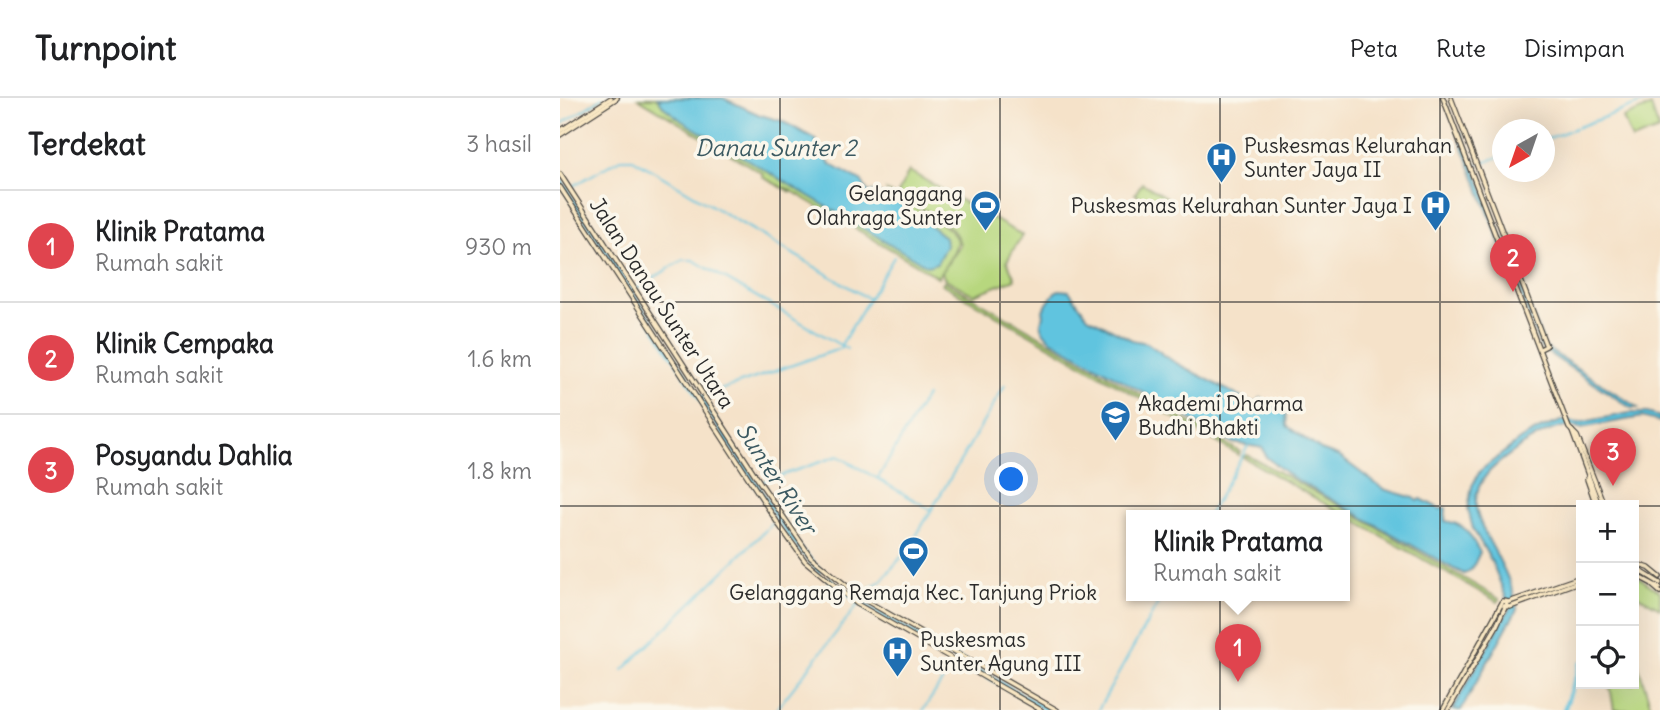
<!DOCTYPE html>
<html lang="id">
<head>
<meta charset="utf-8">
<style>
	body { margin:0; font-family:Delius,sans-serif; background:#f6f6f6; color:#202124 }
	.controls { position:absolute; right:21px; bottom:21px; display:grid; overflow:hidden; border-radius:0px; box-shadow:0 7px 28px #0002 }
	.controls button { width:63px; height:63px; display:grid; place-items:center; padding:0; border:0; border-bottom:2px solid #e0e0e0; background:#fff; color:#202124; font:35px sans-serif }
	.compass { position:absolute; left:932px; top:21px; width:63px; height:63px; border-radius:50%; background:#fff; box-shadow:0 7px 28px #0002; rotate:220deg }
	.you { position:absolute; left:452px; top:382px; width:24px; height:24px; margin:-18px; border:5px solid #fff; border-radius:50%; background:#1a73e8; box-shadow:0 0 0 10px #1a73e833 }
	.badge { display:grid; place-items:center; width:46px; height:46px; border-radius:50%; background:#0f766e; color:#fff; font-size:23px; font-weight:700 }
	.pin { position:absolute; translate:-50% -58px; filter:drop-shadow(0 2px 4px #0008) }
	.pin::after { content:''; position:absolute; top:37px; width:24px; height:21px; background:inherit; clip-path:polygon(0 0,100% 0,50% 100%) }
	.popup { position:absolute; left:566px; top:412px; width:224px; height:91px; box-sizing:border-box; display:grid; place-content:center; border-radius:0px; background:#fff; filter:drop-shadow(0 2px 5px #0005); font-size:23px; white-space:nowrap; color:#757577 }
	.popup b { font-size:26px; color:#202124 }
	.popup::after { content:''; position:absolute; left:50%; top:100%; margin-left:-14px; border:14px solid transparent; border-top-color:#fff }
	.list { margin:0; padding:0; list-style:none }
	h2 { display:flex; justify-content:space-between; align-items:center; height:91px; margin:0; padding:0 28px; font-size:30px }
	h2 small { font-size:23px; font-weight:400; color:#757577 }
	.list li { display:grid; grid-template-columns:46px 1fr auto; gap:21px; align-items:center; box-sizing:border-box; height:112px; padding:0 28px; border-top:2px solid #e0e0e0 }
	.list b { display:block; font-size:26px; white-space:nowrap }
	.list p { margin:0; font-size:23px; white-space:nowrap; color:#757577 }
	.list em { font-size:23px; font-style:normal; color:#757577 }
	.icon { flex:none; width:38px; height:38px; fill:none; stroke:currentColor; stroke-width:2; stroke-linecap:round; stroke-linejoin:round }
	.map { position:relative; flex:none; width:1100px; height:612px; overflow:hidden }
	header { display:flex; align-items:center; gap:42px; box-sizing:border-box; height:98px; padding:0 35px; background:#fff; border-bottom:2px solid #e0e0e0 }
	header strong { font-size:33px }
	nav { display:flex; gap:38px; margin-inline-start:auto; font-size:24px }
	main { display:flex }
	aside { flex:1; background:#fff }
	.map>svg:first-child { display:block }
	.green { fill:#b7d77e; stroke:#718154; stroke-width:2 }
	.water { fill:#61c4df; stroke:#467885; stroke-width:2 }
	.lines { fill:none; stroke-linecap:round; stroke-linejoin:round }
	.stream { stroke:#61c4df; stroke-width:2 }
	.river { stroke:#61c4df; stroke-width:4.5 }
	.secondary-casing { stroke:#494643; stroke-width:6 }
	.secondary { stroke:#f9e7c3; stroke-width:3.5 }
	.grid { fill:none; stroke:#2b2b2b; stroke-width:2; stroke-opacity:0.55 }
	.labels { text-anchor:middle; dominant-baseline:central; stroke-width:7; stroke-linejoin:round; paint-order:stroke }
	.poi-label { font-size:21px; fill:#2b2b2b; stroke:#fbf7ec; text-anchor:start }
	.street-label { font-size:21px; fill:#2b2b2b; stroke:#fbf7ec }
	.water-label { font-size:23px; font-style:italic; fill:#3b5961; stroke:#fbf7ec }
</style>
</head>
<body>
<header>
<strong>Turnpoint</strong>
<nav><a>Peta</a><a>Rute</a><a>Disimpan</a></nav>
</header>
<main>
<aside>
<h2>Terdekat<small>3 hasil</small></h2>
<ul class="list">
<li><span class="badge" style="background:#e0444e">1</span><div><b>Klinik Pratama</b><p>Rumah sakit</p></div><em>930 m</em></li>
<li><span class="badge" style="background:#e0444e">2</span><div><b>Klinik Cempaka</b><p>Rumah sakit</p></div><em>1.6 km</em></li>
<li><span class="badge" style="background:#e0444e">3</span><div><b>Posyandu Dahlia</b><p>Rumah sakit</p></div><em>1.8 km</em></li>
</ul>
</aside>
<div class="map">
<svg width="1100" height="612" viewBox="0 0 1100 612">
	<rect width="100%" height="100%" fill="#fbf7ec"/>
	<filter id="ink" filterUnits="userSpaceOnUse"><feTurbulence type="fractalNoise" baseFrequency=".0143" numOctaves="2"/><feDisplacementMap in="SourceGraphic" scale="14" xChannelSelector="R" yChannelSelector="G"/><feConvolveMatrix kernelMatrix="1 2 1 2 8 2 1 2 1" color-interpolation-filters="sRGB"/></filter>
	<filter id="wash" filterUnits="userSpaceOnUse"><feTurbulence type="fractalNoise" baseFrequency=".00686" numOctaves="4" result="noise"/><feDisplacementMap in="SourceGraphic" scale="28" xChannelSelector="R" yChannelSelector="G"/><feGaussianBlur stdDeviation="1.57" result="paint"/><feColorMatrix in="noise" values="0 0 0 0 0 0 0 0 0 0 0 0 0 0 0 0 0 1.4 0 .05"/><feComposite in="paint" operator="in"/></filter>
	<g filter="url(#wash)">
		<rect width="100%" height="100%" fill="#f5e2c9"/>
		<g class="green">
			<path d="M78 0H98L104 9 122 23 368 167 385 139 330 99 327 93C340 101 399 130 397 145 395 156 383 170 378 179L225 89 231 94 202 79 203 76Z"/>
			<path d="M1091 8 1099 32 1072 42 1063 20Z"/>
			<path d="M349 73 462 137 447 163 455 181 414 197 384 180 382 174 400 147C396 123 357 109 337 97Z"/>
			<path d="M582 85 608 100 603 101 598 110 575 96Z"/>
			<path d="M384 183 680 354 679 357 401 197 382 186Z"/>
			<path d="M687 357 775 405 939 501 938 504 683 359Z"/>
			<path d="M1074 476 1100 494V510L1074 496Z"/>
			<path d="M1074 553 1092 612H1054L1051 594 1047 586H1074Z"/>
		</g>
		<g class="water">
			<path d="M98 0H163L200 17 222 23 255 41 263 58 270 66 302 84 308 94C326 90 369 127 385 139L386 147 377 165 368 168 362 165 122 23 104 9Z"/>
			<path d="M897 34H901L985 249 1078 310H1071L981 250Z"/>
			<path d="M499 192 509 193 528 219 572 242 587 245 614 264 690 304 694 305 701 300 726 314 727 328 761 352 780 359 823 391 854 400 858 403 861 401 880 411 886 410 885 423C909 427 908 436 920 454L912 471 904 476 894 471 730 378 706 359 703 350 673 345 491 242C482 233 477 229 484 218L483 212 495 194Z"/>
			<path d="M1070 315H1087L1100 319V324L1082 319 1020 330C1000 324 976 338 960 349 948 358 936 365 927 376 905 402 920 426 933 450 943 469 954 490 957 511L901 612H892L950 510 932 464 913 431 908 411 912 388 920 373 961 341 980 331 1004 322 1018 325Z"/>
		</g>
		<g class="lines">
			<g class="stream">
				<path d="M0 27 42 0"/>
				<path d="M984 42 1095 0"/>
				<path d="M918 66 942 58"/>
				<path d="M6 92 60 61H73L309 201"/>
				<path d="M72 193 123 162H133L287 251"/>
				<path d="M281 247 334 159"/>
				<path d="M140 299 282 250"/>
				<path d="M318 380 366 298"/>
				<path d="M196 386 278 358 370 411"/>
				<path d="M648 418 688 348"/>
				<path d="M294 499 321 483 349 450 445 287"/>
				<path d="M63 572 218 420"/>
				<path d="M216 612 300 504"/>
				<path d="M363 612 394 566"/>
				<path d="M538 612 602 498"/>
			</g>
			<g class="river">
				<path d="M0 82 230 439 259 473"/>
				<path d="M269 481 304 507 487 612"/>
				<path d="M1004 612 1021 564"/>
			</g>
		</g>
	</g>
	<g filter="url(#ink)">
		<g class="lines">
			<defs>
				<g id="secondary">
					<path d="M883 0 1001 309 1009 330 1017 338 1044 407"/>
					<path d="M891 0 986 248 980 251"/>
					<path d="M0 33 51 0"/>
					<path d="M0 37 57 0"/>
					<path d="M0 76 201 386 251 459 303 501 497 612"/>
					<path d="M0 89 219 427 245 463 297 506 481 612"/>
					<path d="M1012 333 1039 407"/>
					<path d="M1027 381 1036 407"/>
					<path d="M1074 465 1089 470 1100 479"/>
					<path d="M1074 469 1100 485"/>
					<path d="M1074 476 1100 490"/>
					<path d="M1093 488 1100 494"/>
					<path d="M944 508 950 509 1021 483"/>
					<path d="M883 612 943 503 949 504 1021 479"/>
					<path d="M888 612 936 529 947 505"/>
				</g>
			</defs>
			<use href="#secondary" class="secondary-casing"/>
			<use href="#secondary" class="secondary"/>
		</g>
	</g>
	<path class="grid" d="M220 0V612M440 0V612M660 0V612M880 0V612M0 204H1100M0 408H1021M1074 408H1100"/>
	<defs>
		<symbol id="hospital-pin" viewBox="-11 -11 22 30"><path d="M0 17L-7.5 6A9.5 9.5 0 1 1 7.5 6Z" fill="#1f6fb2" stroke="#fbf7ec"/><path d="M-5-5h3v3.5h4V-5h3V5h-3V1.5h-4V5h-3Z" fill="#fff"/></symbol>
		<symbol id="stadium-pin" viewBox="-11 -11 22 30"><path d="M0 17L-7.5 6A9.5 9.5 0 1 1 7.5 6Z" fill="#1f6fb2" stroke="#fbf7ec"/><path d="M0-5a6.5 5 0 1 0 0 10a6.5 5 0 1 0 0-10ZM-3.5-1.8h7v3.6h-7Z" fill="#fff"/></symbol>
		<symbol id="university-pin" viewBox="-11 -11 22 30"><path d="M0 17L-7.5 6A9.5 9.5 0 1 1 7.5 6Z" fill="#1f6fb2" stroke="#fbf7ec"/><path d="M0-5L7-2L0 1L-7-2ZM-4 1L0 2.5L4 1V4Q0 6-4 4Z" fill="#fff"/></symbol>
	</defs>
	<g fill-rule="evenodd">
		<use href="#hospital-pin" x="644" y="42" width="35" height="47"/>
		<use href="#stadium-pin" x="408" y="90" width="35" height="47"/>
		<use href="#hospital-pin" x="858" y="90" width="35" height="47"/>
		<use href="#university-pin" x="538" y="300" width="35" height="47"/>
		<use href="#stadium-pin" x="336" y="436" width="35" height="47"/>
		<use href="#hospital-pin" x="320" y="536" width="35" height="47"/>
	</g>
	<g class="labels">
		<g class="poi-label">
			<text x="684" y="47">Puskesmas Kelurahan<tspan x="684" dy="24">Sunter Jaya II</tspan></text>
			<text x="403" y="95" text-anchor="end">Gelanggang<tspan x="403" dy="24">Olahraga Sunter</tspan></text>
			<text x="852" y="107" text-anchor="end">Puskesmas Kelurahan Sunter Jaya I</text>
			<text x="578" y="305">Akademi Dharma<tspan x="578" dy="24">Budhi Bhakti</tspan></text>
			<text x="353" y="494" text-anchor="middle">Gelanggang Remaja Kec. Tanjung Priok</text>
			<text x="360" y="541">Puskesmas<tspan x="360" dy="24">Sunter Agung III</tspan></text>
		</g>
		<g class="street-label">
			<text transform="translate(102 205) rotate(57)">Jalan Danau Sunter Utara</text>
		</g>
		<g class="water-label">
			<text x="216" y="49">Danau Sunter 2</text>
			<text transform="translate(217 380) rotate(57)">Sunter River</text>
		</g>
	</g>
</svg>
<div class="controls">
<button>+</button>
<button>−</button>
<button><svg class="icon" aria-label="locate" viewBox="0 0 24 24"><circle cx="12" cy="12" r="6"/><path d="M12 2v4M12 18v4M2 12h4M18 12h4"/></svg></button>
</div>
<svg class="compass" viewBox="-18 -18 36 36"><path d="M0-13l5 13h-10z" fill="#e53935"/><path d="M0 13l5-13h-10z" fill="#757577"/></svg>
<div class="you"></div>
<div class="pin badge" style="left:678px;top:584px;background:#e0444e">1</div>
<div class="popup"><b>Klinik Pratama</b>Rumah sakit</div>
<div class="pin badge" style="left:953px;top:194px;background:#e0444e">2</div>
<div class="pin badge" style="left:1053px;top:388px;background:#e0444e">3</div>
</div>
</main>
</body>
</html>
